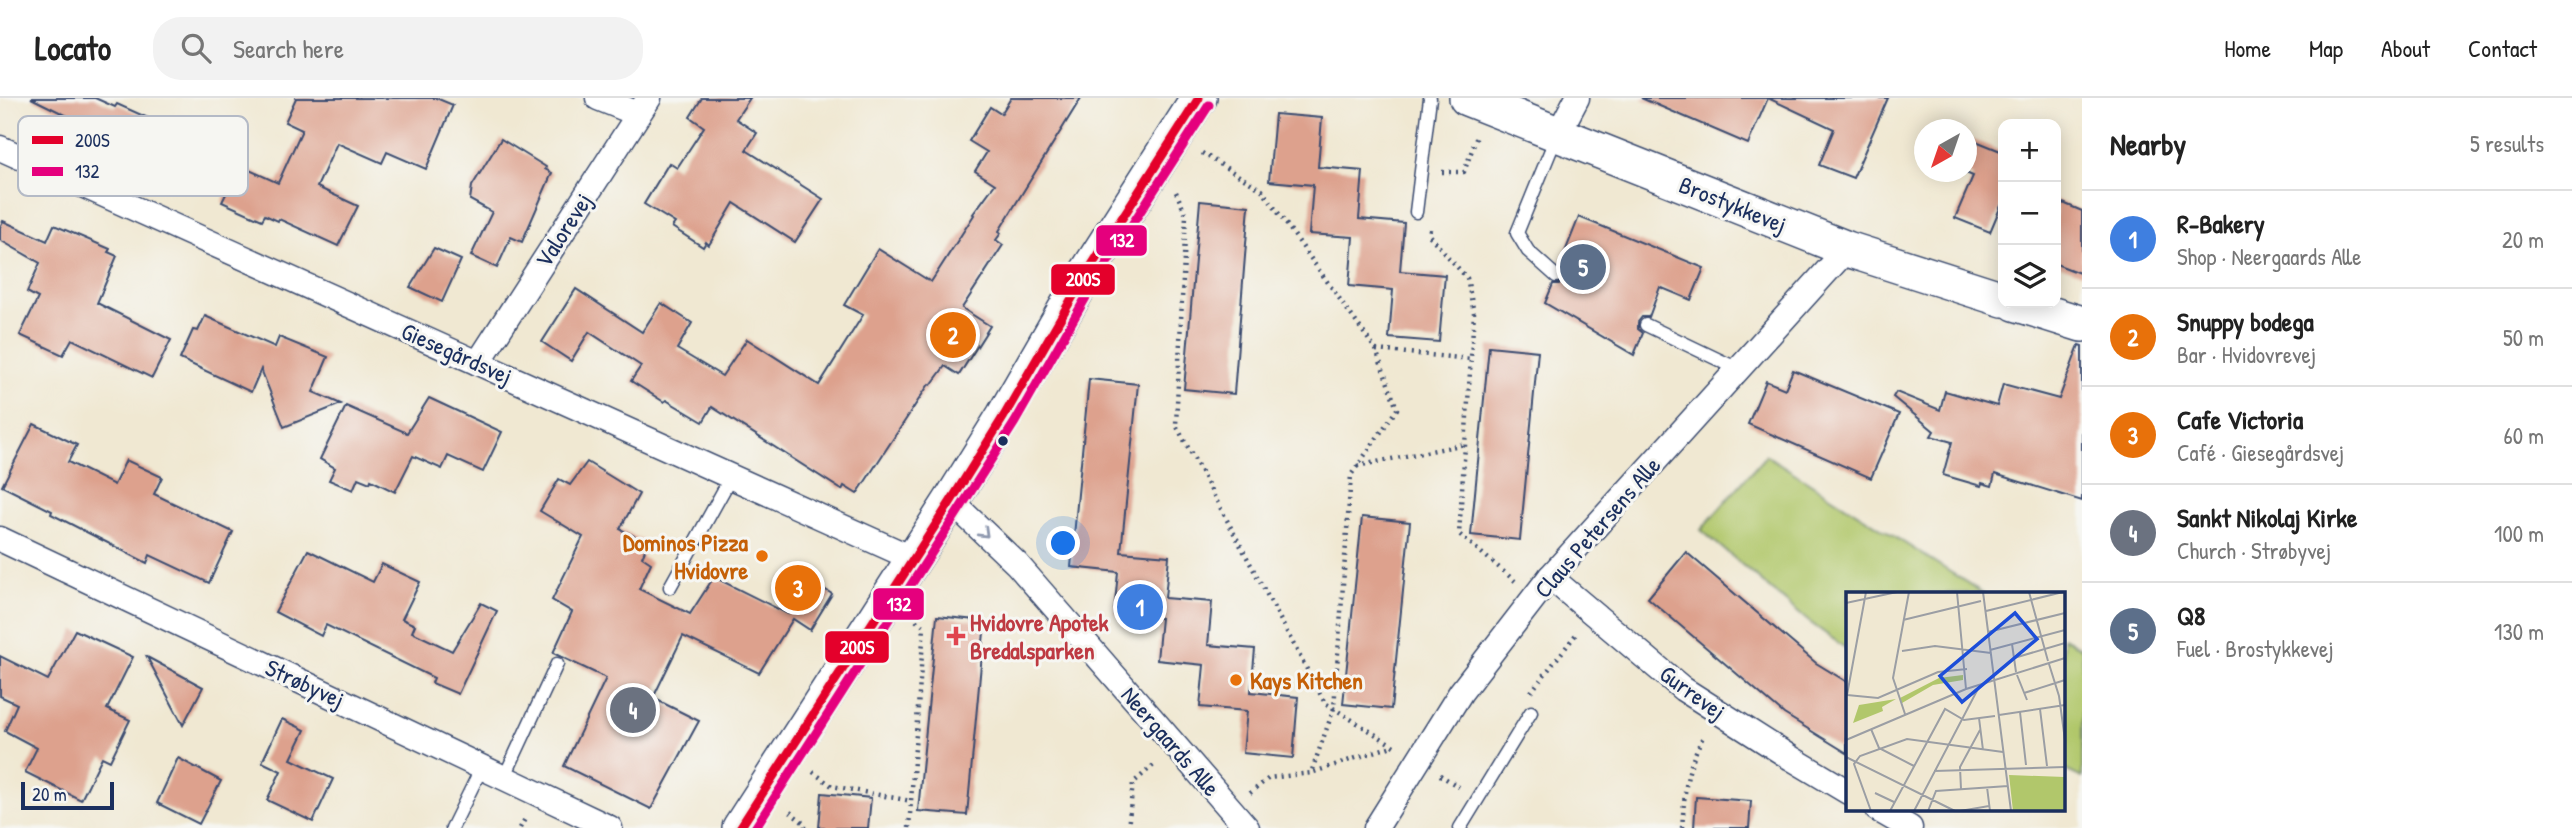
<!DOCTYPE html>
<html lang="en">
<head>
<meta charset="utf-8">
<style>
	body { margin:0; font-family:"Patrick Hand",sans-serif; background:#f2f2f2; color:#222 }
	.controls { position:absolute; right:21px; top:21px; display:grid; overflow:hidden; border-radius:14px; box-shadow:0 4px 18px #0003 }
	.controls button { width:63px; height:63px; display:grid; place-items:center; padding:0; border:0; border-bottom:2px solid #e0e0e0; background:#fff; color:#222; font:35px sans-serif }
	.compass { position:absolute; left:1914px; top:21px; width:63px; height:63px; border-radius:50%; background:#fff; box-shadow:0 4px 18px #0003; rotate:220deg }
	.scale { position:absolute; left:21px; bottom:18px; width:93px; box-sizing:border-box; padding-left:7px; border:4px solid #1b2f5e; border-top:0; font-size:19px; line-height:24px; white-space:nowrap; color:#1b2f5e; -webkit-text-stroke:5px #f6f6f2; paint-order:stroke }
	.you { position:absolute; left:1064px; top:446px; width:24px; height:24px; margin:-18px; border:5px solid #fff; border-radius:50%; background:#1a73e8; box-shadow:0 0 0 10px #1a73e833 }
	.badge { display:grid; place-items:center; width:46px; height:46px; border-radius:50%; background:#d1495b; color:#fff; font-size:23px; font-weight:700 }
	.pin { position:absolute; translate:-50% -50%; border:4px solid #fff; box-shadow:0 2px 7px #0006 }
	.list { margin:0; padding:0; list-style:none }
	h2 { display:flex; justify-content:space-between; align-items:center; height:91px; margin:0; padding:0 28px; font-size:30px }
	h2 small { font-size:23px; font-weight:400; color:#767676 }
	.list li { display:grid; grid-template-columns:46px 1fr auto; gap:21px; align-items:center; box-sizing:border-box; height:98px; padding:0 28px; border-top:2px solid #e0e0e0 }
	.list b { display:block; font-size:26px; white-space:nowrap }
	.list p { margin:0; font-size:23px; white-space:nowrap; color:#767676 }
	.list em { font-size:23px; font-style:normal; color:#767676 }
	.icon { flex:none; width:38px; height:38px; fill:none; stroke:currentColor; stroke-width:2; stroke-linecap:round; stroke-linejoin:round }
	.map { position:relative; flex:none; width:2082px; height:730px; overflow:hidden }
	header { display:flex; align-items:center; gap:42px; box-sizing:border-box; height:98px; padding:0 35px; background:#fff; border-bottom:2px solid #e0e0e0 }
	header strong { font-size:33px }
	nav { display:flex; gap:38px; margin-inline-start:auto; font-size:24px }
	.search { width:490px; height:63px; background:#f2f2f2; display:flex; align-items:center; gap:18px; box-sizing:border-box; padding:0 24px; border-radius:28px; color:#767676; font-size:26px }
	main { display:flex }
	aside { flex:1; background:#fff }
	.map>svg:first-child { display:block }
	.green { fill:#b1c76b; stroke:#667b64; stroke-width:2 }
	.building { fill:#dda18d }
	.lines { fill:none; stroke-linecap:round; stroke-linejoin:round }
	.lane-casing { stroke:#3b4b6f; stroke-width:15 }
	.street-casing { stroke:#3b4b6f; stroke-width:27 }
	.secondary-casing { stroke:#3b4b6f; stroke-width:38 }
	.path { stroke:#3b4b6f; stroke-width:4.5; stroke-dasharray:2 5; stroke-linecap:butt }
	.lane { stroke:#fff; stroke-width:12 }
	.street { stroke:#fff; stroke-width:24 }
	.secondary { stroke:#fff; stroke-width:35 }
	.bus-1-casing { stroke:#f6f6f2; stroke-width:14 }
	.bus-2-casing { stroke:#f6f6f2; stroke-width:14 }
	.bus-1 { stroke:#e4002b; stroke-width:9 }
	.bus-2 { stroke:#e5007d; stroke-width:9 }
	.oneway { stroke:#8d97ae }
	.bus-dot { fill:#1b2f5e; stroke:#f6f6f2; stroke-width:2.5 }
	.food-dot { fill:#e8710a; stroke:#f6f6f2; stroke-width:2.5 }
	.health-dot { fill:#e0444e; stroke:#f6f6f2; stroke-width:2.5 }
	.labels { text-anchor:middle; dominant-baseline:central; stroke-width:6; stroke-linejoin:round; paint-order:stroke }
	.street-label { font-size:24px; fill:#1b2f5e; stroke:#f6f6f2 }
	.food-label { font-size:24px; font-weight:bold; fill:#c56008; stroke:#f6f6f2; text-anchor:end }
	.health-label { font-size:24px; font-weight:bold; fill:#be3a42; stroke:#f6f6f2; text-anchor:start }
	.inset-road { fill:none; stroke:#9b9ea4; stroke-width:2 }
	.view { fill:#1d4ed8; fill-opacity:0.15; stroke:#1d4ed8; stroke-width:3.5 }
	.inset-edge { fill:none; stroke:#1b2f5e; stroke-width:3.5 }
	.key { fill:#f6f6f2; stroke:#b4bac6; stroke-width:2 }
	.key-label { font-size:19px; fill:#1b2f5e }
	.line-badge { stroke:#f6f6f2; stroke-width:2.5 }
	.badge-label { font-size:19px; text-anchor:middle; font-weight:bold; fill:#fff }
</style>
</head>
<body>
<header>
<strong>Locato</strong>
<div class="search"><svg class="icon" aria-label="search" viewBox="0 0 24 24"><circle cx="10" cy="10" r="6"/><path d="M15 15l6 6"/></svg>Search here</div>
<nav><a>Home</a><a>Map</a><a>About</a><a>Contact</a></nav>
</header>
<main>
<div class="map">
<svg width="2082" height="730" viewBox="0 0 2082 730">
	<rect width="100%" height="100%" fill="#f6f6f2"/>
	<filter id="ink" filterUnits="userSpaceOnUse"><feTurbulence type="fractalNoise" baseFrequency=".0143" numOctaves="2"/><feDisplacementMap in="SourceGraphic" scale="14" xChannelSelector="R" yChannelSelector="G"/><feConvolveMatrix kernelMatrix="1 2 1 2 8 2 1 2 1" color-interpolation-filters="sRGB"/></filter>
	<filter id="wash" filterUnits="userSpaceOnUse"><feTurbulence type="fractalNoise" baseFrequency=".00686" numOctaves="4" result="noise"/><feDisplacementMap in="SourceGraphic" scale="28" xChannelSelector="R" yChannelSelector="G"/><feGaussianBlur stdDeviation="1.57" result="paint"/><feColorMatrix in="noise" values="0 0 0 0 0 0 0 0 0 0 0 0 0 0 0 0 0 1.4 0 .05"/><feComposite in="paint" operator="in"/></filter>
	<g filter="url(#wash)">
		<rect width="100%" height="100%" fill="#f0e8d2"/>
		<g class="green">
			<path d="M1766 357 1983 495 1848 496 1847 551 1808 523 1701 432Z"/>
			<path d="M2063 540 2082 550V680L2063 671Z"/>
		</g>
		<g id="blocks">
			<g class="building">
				<path d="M31 0H95L115 9 117 6 186 37 167 80 97 48 99 45 85 39 90 29Z"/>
				<path d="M296 0H436L453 7 426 71 387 54 382 65 337 45 317 89 358 108 338 148 279 121 278 123 265 117 262 122 222 104 226 96 221 94 234 65 278 85 302 32 285 24Z"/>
				<path d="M702 0H750L736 21 757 35 746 52 823 101 795 144 734 105 709 147 706 144 703 149 672 129 675 125 644 106 669 65 677 70 704 29 690 19Z"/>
				<path d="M1011 0H1081L999 133 1001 135 996 142 1003 147 962 210 990 228 959 277 945 268 931 287 929 286 857 396 844 388 842 392 712 309 703 324 666 302 664 304 631 283 641 268 589 234 571 263 542 244 576 191 642 234 661 205 692 225 677 251 722 278 747 241 819 287 863 217 844 207 878 151 931 184 974 117 973 116 995 86 975 73 987 54 969 43 990 9 1001 16Z"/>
				<path d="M1641 0H1888L1853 80 1819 67 1834 31 1768 0 1748 46Z"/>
				<path d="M1275 16 1322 20 1318 69 1363 73 1359 121 1404 125 1400 173 1445 177 1439 244 1389 240 1393 192 1349 188 1353 139 1309 136 1313 87 1269 83Z"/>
				<path d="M1966 39 2003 54V103L1990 134 1955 120 1973 78 1966 75Z"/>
				<path d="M501 41 546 69 545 71 552 75 522 144 511 139 497 170 471 158 492 114 470 102 472 88Z"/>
				<path d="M2056 102 2082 113V176L2056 166Z"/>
				<path d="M1200 103 1249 108 1234 296 1184 291Z"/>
				<path d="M1579 119 1704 170 1691 202 1660 189 1649 219H1642L1638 224V231L1643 235 1634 257 1545 205 1553 186H1559L1564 180V175L1559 169Z"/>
				<path d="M3 123 47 143 54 127 110 151 108 154 117 158 97 205 171 242 152 280 72 241 63 257 20 237 38 200 27 194 40 165 0 142V129Z"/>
				<path d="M434 150 461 162 442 204 410 189Z"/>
				<path d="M205 218 275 249 279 239 328 259 313 294 341 306 284 329 261 271 251 294 180 261 193 232 198 233Z"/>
				<path d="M2079 247 2082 248V403L1995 376 1992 388 1982 385 1981 388 1943 377 1952 344 1931 338 1934 333 1893 299 1896 294 1940 312 1945 293 1997 308 2003 286 2059 301Z"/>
				<path d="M1489 248 1538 253 1520 442 1471 437Z"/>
				<path d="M1793 272 1899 316 1871 380 1748 326 1766 283 1785 291Z"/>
				<path d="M1089 281 1138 286 1121 454 1169 458 1165 500 1212 504 1208 547 1255 551 1251 594 1298 599 1293 660 1243 655 1247 613 1200 609 1204 567 1157 562 1161 520 1114 516 1118 474 1071 469Z"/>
				<path d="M429 300 502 334 483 374 448 358 442 371 413 358 395 394 371 382 370 385 358 380 353 392 329 382 335 370 320 361 346 308 407 335Z"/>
				<path d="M34 326 77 347 68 364 114 387 126 362 162 379 154 396 233 434 209 485 150 457 147 465 51 416 52 413 2 388Z"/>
				<path d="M587 364 639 396 620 431 648 445 642 459 651 465 639 491 690 516 714 479 788 516 808 481 832 496 810 532 793 521 759 575 683 538 653 600 699 623 651 711 564 668 606 580 553 555 572 514 552 502 583 439 540 413 559 381 570 387Z"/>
				<path d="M1362 419 1410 424 1391 611 1343 606Z"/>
				<path d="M308 452 373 484 382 466 420 484 402 521 415 527 412 534 452 553 481 505 497 513 458 596 432 585 434 580 326 527 321 538 275 514Z"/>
				<path d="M1686 454 1816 565 1847 584V655L1784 616 1648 500Z"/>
				<path d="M937 518 985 523 967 717 918 713Z"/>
				<path d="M75 532 133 559 107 611 130 622 110 663 102 659 81 702 25 674 37 650 5 633 17 606 0 598V558L48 582Z"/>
				<path d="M147 559 203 589 183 627Z"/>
				<path d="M282 621 305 632 291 661 333 681 313 724 267 702 281 673 262 664Z"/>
				<path d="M178 660 221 683 199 726 157 705Z"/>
				<path d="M822 695 871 700 868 730H819Z"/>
				<path d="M1696 699 1751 703 1749 730H1694Z"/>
			</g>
		</g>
	</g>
	<g filter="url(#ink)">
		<use href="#blocks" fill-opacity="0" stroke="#3b4b6f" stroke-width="2"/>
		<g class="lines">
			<defs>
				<g id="lane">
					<path d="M1416 114 1430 0"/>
					<path d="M1556 178 1528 153 1517 135 1557 37"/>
					<path d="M1646 227 1738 271"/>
					<path d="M670 489 731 379"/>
					<path d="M504 680 557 566"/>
					<path d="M452 730 482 669"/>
					<path d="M1460 730 1531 614"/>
				</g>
				<g id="street">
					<path d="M598 0 638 16"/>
					<path d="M1558 36 1577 0"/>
					<path d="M0 50 914 461"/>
					<path d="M478 265 649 0"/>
					<path d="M951 403 1017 466 1247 730"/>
					<path d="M0 441 610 730"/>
					<path d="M1550 479 1683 591 1791 660 1848 694"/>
					<path d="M1877 711 1910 730"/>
					<path d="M1376 730 1461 594 1550 479 1847 151"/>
				</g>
				<g id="secondary">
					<path d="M1467 0 1847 151 2003 201"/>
					<path d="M2015 205 2082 226"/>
					<path d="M740 730 951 403 1004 318 1083 181 1199 0"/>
				</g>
			</defs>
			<use href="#lane" class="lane-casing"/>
			<use href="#street" class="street-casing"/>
			<use href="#secondary" class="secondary-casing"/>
			<g class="path">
				<path d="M1202 55 1262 92 1376 252 1397 311 1351 377 1334 610 1311 675"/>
				<path d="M1442 74H1464L1477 38"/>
				<path d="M1176 94 1186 117 1176 327 1325 605 1394 648"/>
				<path d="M1430 131 1429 137 1467 180 1474 215 1459 436 1515 483"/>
				<path d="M1376 252 1471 261"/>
				<path d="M1357 368 1465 346"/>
				<path d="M1531 594 1577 535"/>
				<path d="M813 674 832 688 911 703"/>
				<path d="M1440 677 1459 689"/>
				<path d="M1250 695 1269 680 1311 675 1392 648"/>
				<path d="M790 714 805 726V730"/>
				<path d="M520 730 526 719"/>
				<path d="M909 730 924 529 913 520"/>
				<path d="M1128 730 1133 685 1156 665"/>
				<path d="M1682 730C1685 691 1685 673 1704 637"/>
			</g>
			<use href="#lane" class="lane"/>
			<use href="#street" class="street"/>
			<use href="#secondary" class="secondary"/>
			<defs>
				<path id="bus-1" d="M740 730 951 403 1004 318 1083 181 1199 0"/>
				<path id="bus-2" d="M755 730 961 409 1015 324 1093 187 1209 7"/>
			</defs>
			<use href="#bus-1" class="bus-1-casing"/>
			<use href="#bus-2" class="bus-2-casing"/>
			<use href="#bus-1" class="bus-1"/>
			<use href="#bus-2" class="bus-2"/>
		</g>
		<defs><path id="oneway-chevron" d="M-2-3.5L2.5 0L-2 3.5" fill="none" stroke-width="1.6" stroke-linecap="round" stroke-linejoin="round" transform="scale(1.75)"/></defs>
		<use class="oneway" href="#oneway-chevron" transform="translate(984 435) rotate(44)"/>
	</g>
	<circle class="bus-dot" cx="1003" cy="343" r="6"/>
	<g class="food-dot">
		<circle cx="762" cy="458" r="7"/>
		<circle cx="1236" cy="582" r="7"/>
	</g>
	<path class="health-dot" d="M952.5 527.5h7v7h7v7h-7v7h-7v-7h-7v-7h7z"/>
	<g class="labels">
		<g class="street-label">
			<text transform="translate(1733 106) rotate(22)">Brostykkevej</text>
			<text transform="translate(563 132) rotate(-57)">Valorevej</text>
			<text transform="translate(457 255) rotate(24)">Giesegårdsvej</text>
			<text transform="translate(1597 429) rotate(-49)">Claus Petersens Alle</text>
			<text transform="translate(305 585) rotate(25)">Strøbyvej</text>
			<text transform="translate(1693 594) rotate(36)">Gurrevej</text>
			<text transform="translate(1171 643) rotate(49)">Neergaards Alle</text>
		</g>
		<g class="food-label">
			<text x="748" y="444">Dominos Pizza<tspan x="748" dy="28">Hvidovre</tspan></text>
			<text x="1250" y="582" text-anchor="start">Kays Kitchen</text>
		</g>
		<g class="health-label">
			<text x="970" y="524">Hvidovre Apotek<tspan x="970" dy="28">Bredalsparken</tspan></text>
		</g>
	</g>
	<g transform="translate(1846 494)">
		<rect width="219" height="219" fill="#f0e8d2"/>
		<path d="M117 83V88L87 93 56 111 54 106 93 86ZM50 107 36 115 37 119 7 131 13 113ZM163 183 219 185V219H167Z" fill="#b1c76b"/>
		<path class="inset-road" d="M111 0 120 97M137 0 165 219M183 0 202 69M0 11 51 0M140 19 217 0M57 28 135 9M142 40 219 21M166 52 170 80M144 58 219 38M56 59 89 54 145 61M168 66 219 51M203 72 213 104 219 148M171 83 181 108M178 101 219 88M1 103 32 106 92 80 121 77M1 103 20 0M194 117 201 174M174 120 180 173M59 122 47 86 63 0M153 123 219 113M133 126 137 158M25 137 33 156 68 174M0 148 120 97 219 66M0 165 109 219M88 179 219 175M141 195 144 219M115 197 114 175 134 138M29 201 48 210M25 219 8 172 14 164 61 147 157 160M44 219 99 117 118 128 149 124M68 219 134 93M82 219 90 199 162 194M114 219 143 214"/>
		<path class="view" d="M169 21 191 47 116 110 94 84Z"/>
		<rect width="219" height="219" class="inset-edge"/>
	</g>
	<rect x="18" y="18" width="230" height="80" rx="10" class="key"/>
	<rect x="32" y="38" width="31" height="8" fill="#e4002b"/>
	<rect x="32" y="69" width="31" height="9" fill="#e5007d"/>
	<g class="key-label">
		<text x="75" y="49">200S</text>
		<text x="75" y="80">132</text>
	</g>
	<g class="line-badge">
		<rect x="1095" y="126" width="53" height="33" rx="7" fill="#e5007d"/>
		<rect x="1050" y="165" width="66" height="33" rx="7" fill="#e4002b"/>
		<rect x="872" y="489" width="53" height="34" rx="7" fill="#e5007d"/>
		<rect x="824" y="532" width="66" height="34" rx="7" fill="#e4002b"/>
	</g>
	<g class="badge-label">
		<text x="1122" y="149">132</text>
		<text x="1083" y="188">200S</text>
		<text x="899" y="513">132</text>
		<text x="857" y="556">200S</text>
	</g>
</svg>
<div class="controls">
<button>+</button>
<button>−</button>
<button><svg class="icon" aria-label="layers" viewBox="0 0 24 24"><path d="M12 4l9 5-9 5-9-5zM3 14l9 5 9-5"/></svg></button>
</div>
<svg class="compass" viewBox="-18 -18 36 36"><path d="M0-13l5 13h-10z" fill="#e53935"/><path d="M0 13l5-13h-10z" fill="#767676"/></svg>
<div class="scale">20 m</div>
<div class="you"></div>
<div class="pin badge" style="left:1140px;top:509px;background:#3f7fe0">1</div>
<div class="pin badge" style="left:953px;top:237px;background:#e8710a">2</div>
<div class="pin badge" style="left:798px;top:490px;background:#e8710a">3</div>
<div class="pin badge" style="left:633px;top:612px;background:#6b7280">4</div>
<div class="pin badge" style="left:1583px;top:169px;background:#5c6f8a">5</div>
</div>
<aside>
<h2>Nearby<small>5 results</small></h2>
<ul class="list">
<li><span class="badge" style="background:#3f7fe0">1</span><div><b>R-Bakery</b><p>Shop · Neergaards Alle</p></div><em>20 m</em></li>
<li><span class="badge" style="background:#e8710a">2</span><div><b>Snuppy bodega</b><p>Bar · Hvidovrevej</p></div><em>50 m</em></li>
<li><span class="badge" style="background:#e8710a">3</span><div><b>Cafe Victoria</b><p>Café · Giesegårdsvej</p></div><em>60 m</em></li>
<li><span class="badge" style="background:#6b7280">4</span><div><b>Sankt Nikolaj Kirke</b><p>Church · Strøbyvej</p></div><em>100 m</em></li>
<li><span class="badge" style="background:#5c6f8a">5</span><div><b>Q8</b><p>Fuel · Brostykkevej</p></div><em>130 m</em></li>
</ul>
</aside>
</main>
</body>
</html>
